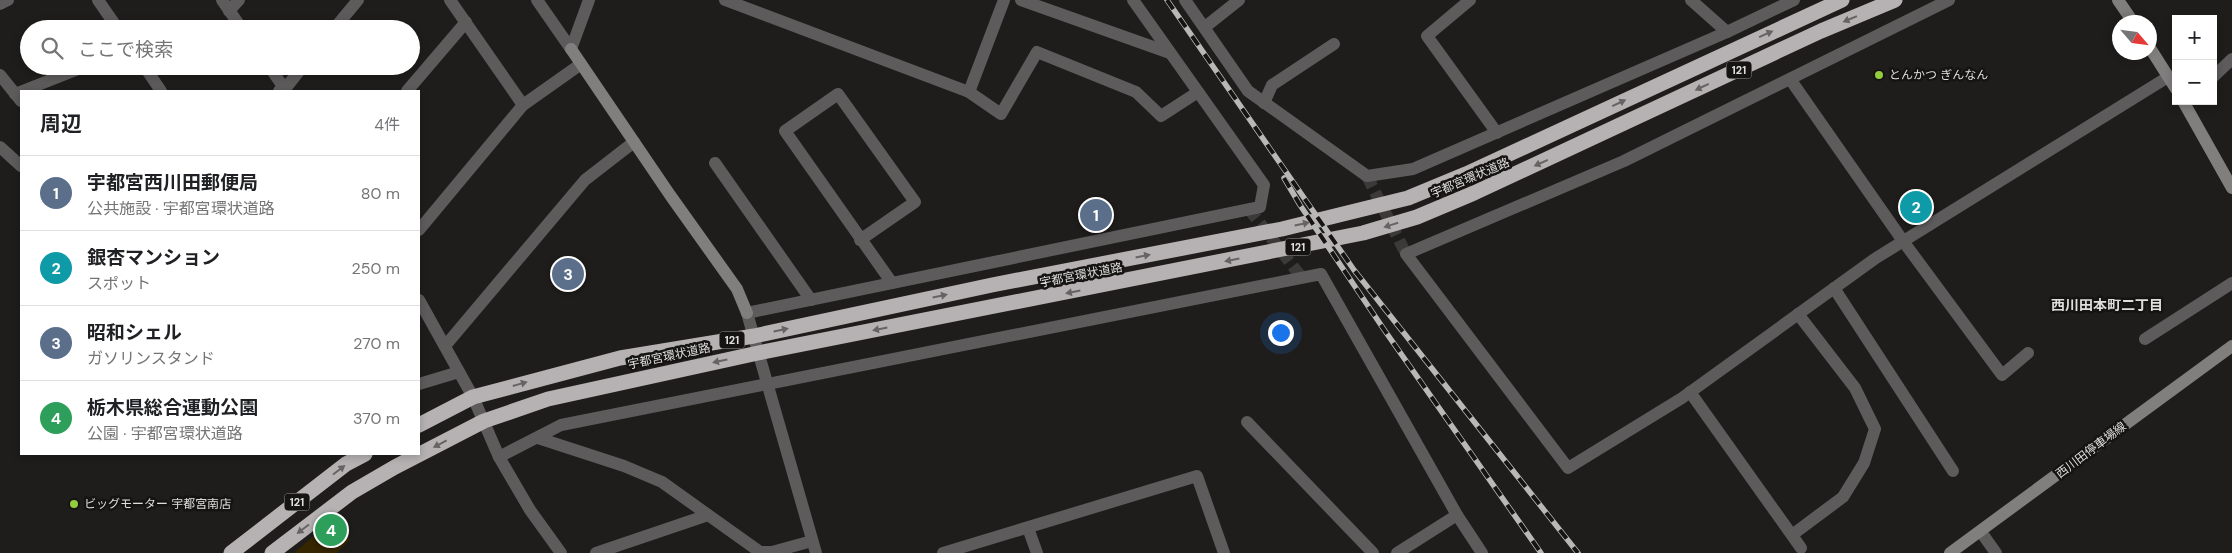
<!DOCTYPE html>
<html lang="ja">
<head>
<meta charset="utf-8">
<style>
	body { margin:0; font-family:"DM Sans","Noto Sans JP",sans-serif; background:#f6f6f6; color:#202124 }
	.controls { position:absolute; right:15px; top:15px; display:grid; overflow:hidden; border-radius:0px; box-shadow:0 2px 8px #0003 }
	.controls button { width:45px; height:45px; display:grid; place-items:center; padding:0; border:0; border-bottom:1px solid #e0e0e0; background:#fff; color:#202124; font:25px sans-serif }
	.compass { position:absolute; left:2112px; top:15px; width:45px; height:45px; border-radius:50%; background:#fff; box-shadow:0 2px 8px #0003; rotate:118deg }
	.you { position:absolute; left:1280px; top:332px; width:18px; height:18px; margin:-12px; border:4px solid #fff; border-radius:50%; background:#1a73e8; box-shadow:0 0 0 8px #1a73e833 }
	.badge { display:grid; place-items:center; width:32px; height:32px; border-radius:50%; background:#7c3aed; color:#fff; font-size:16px; font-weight:700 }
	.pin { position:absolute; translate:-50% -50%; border:2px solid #fff; box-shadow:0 1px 5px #0006 }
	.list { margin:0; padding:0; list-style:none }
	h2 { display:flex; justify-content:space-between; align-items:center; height:65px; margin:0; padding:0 20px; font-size:21px }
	h2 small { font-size:16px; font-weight:400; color:#757577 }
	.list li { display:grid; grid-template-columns:32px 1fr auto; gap:15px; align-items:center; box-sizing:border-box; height:75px; padding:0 20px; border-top:1px solid #e0e0e0 }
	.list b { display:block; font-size:19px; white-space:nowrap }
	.list p { margin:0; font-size:16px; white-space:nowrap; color:#757577 }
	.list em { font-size:16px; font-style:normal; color:#757577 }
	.icon { flex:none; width:28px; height:28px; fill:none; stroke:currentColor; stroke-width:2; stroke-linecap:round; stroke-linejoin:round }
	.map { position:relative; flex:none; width:2232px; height:553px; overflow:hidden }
	.search { position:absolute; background:#fff; box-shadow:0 2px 8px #0003; left:20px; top:20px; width:400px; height:55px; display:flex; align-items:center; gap:12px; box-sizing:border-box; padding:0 18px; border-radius:28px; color:#757577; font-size:19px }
	.panel { position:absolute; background:#fff; box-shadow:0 2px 8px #0003; left:20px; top:90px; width:400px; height:365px; border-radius:0px }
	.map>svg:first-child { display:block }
	.green { fill:#352600 }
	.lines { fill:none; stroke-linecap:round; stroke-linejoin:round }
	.street-tunnel { stroke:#3b3a38; stroke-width:12; stroke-dasharray:12 6; stroke-linecap:butt }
	.street { stroke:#5d5b5b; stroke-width:12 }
	.secondary { stroke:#817e7e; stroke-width:12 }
	.highway { stroke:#b6b2b3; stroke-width:15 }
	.rail-casing { stroke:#b9b8b6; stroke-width:5.5 }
	.rail { stroke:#151412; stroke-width:4; stroke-dasharray:11; stroke-linecap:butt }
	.oneway { fill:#666362 }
	.poi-dot { fill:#93cc3d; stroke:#151412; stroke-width:2 }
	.labels { text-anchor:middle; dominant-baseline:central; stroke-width:5; stroke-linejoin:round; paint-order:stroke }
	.shield { fill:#151412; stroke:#a2a19f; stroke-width:1 }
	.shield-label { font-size:11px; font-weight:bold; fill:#dfdedc }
	.poi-label { font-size:12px; fill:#dfdedc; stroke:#151412; text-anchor:start }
	.street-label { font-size:12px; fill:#dfdedc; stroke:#151412 }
	.neighbourhood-label { font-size:14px; font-weight:bold; fill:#dfdedc; stroke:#151412 }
</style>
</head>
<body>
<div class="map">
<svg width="2232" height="553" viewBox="0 0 2232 553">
	<rect width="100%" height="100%" fill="#1e1d1b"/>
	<path class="green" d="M333 519 350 540 337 553H294Z"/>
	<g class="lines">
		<g class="street-tunnel">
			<path d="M1367 176 1406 254"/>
			<path d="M1249 209 1302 278"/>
		</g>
		<g class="street">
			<path d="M98 0 118 29"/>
			<path d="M222 0 242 29"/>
			<path d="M450 0 523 105"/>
			<path d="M537 0 571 49"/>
			<path d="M725 0 969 92 1001 114 1037 52 1136 92 1161 116 1198 92"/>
			<path d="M1021 0 1170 53"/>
			<path d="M1185 0 1248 91 1367 176 1413 169 1727 32 1794 0"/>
			<path d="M1470 0 1427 36 1497 133"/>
			<path d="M1691 0 1727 32"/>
			<path d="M1949 0 1624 161 1406 254 1568 468 1682 398 1876 258 2168 77"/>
			<path d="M0 4 8 0"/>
			<path d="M229 11 239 0"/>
			<path d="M1205 27 1239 0"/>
			<path d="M334 29 358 0"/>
			<path d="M571 49 589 0"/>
			<path d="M144 66 161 91"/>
			<path d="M269 66 286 91"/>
			<path d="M0 75 21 101"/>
			<path d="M2213 77 2232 59"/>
			<path d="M1790 79 1903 241 2002 375 2028 353"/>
			<path d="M279 91 285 89 303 66"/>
			<path d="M407 91 466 22"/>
			<path d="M969 92 1004 0"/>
			<path d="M15 94 86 66"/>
			<path d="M1264 103 1272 85 1334 44"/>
			<path d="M0 147 21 166"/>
			<path d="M715 163 811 300"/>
			<path d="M419 230 523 105 581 64"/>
			<path d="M860 240 915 202 838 94 785 131 892 283"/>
			<path d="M1834 288 1953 471"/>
			<path d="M419 300 473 397 499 457 530 510 561 553"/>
			<path d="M2145 339 2232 283"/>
			<path d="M445 346 585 180 634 142"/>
			<path d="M419 384 459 372"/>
			<path d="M1690 392 1801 548"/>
			<path d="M1247 422 1373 553"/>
			<path d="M538 438 624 466 662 482 760 552H772L812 541"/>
			<path d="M499 457 561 425 1321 274 1457 515 1482 553"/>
			<path d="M1028 528 1037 553"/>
			<path d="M1981 532 1996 553"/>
			<path d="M1792 535 1843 497 1864 463 1875 429 1855 388 1798 314"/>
			<path d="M596 553 708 515"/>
			<path d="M816 553 747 313 1260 207 1264 185 1133 0"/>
			<path d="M943 553 1197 476 1224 553"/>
			<path d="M1397 553 1457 515"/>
		</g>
		<g class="secondary">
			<path d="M2118 0 2133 22"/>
			<path d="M2150 48 2176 89"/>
			<path d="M571 49 670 195 737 289 747 313"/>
			<path d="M2183 101 2232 188"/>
			<path d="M1950 553 2232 346"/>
		</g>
		<g class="highway">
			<path d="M419 425 473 397 620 358 754 336 992 285 1282 229 1408 198 1466 174 1842 0"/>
			<path d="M231 553 346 464 365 454"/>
			<path d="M272 553 352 492 395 467 484 421 548 399 758 353 1363 233 1417 217 1474 193 1821 31 1895 0"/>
		</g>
		<defs>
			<g id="rail">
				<path d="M1167 0 1354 270 1578 553"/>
				<path d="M1284 178 1300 205 1385 331 1541 553"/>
			</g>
		</defs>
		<use href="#rail" class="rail-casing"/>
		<use href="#rail" class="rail"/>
	</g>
	<defs><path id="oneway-solid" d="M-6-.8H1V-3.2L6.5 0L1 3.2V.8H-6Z" transform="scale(1.25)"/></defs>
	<g class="oneway">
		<use href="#oneway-solid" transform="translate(1850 19) rotate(157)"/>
		<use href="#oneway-solid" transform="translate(1766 34) rotate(-24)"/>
		<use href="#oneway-solid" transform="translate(1702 87) rotate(155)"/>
		<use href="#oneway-solid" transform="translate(1619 103) rotate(-25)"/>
		<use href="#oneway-solid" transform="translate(1541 163) rotate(156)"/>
		<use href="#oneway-solid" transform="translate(1302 224) rotate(-12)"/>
		<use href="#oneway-solid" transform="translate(1391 225) rotate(163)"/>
		<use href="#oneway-solid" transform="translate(1143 256) rotate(-11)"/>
		<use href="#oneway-solid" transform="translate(1232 260) rotate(169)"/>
		<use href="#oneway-solid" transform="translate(1073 292) rotate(169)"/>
		<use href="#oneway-solid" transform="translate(940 296) rotate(-12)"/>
		<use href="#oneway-solid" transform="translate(880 329) rotate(169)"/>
		<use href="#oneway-solid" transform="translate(781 330) rotate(-12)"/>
		<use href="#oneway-solid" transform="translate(720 361) rotate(168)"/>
		<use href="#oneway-solid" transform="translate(520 384) rotate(-16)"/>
		<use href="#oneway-solid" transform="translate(440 444) rotate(152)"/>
		<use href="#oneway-solid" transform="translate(339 470) rotate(-37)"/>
		<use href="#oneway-solid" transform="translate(303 529) rotate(143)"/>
	</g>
	<g class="poi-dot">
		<circle cx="1879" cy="75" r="5"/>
		<circle cx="74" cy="504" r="5"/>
	</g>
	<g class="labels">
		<g class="shield">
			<rect x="1726.5" y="61.5" width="25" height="17" rx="4"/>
			<rect x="1285.5" y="238.5" width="25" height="17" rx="4"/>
			<rect x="719.5" y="331.5" width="25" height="17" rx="4"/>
			<rect x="284.5" y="493.5" width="25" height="17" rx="4"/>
		</g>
		<g class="shield-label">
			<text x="1739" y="70">121</text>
			<text x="1298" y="247">121</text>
			<text x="732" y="340">121</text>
			<text x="297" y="502">121</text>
		</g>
		<g class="poi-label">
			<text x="1889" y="75">とんかつ ぎんなん</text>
			<text x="84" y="504">ビッグモーター 宇都宮南店</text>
		</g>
		<g class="street-label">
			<text transform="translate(1470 178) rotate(-23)">宇都宮環状道路</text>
			<text transform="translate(1081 275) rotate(-11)">宇都宮環状道路</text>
			<text transform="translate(669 356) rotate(-12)">宇都宮環状道路</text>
			<text transform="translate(2091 450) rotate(-37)">西川田停車場線</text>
		</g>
		<g class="neighbourhood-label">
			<text x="2107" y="305">西川田本町二丁目</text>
		</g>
	</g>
</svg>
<div class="controls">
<button>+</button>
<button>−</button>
</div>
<svg class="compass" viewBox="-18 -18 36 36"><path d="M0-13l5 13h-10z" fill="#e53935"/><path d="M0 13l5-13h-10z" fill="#757577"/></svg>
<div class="you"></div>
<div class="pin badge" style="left:1096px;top:215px;background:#5c6f8a">1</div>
<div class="pin badge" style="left:1916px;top:207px;background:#0f9aa8">2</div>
<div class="pin badge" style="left:568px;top:274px;background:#5c6f8a">3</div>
<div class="pin badge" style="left:331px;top:530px;background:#2e9e5b">4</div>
<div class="search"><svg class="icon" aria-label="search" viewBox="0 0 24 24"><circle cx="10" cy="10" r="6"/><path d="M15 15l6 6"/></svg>ここで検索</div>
<section class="panel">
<h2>周辺<small>4件</small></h2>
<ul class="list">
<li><span class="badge" style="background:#5c6f8a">1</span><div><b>宇都宮西川田郵便局</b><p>公共施設 · 宇都宮環状道路</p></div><em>80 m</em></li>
<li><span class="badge" style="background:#0f9aa8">2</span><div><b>銀杏マンション</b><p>スポット</p></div><em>250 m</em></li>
<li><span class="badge" style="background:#5c6f8a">3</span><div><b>昭和シェル</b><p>ガソリンスタンド</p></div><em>270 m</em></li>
<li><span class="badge" style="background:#2e9e5b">4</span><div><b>栃木県総合運動公園</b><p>公園 · 宇都宮環状道路</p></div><em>370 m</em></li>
</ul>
</section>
</div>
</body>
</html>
